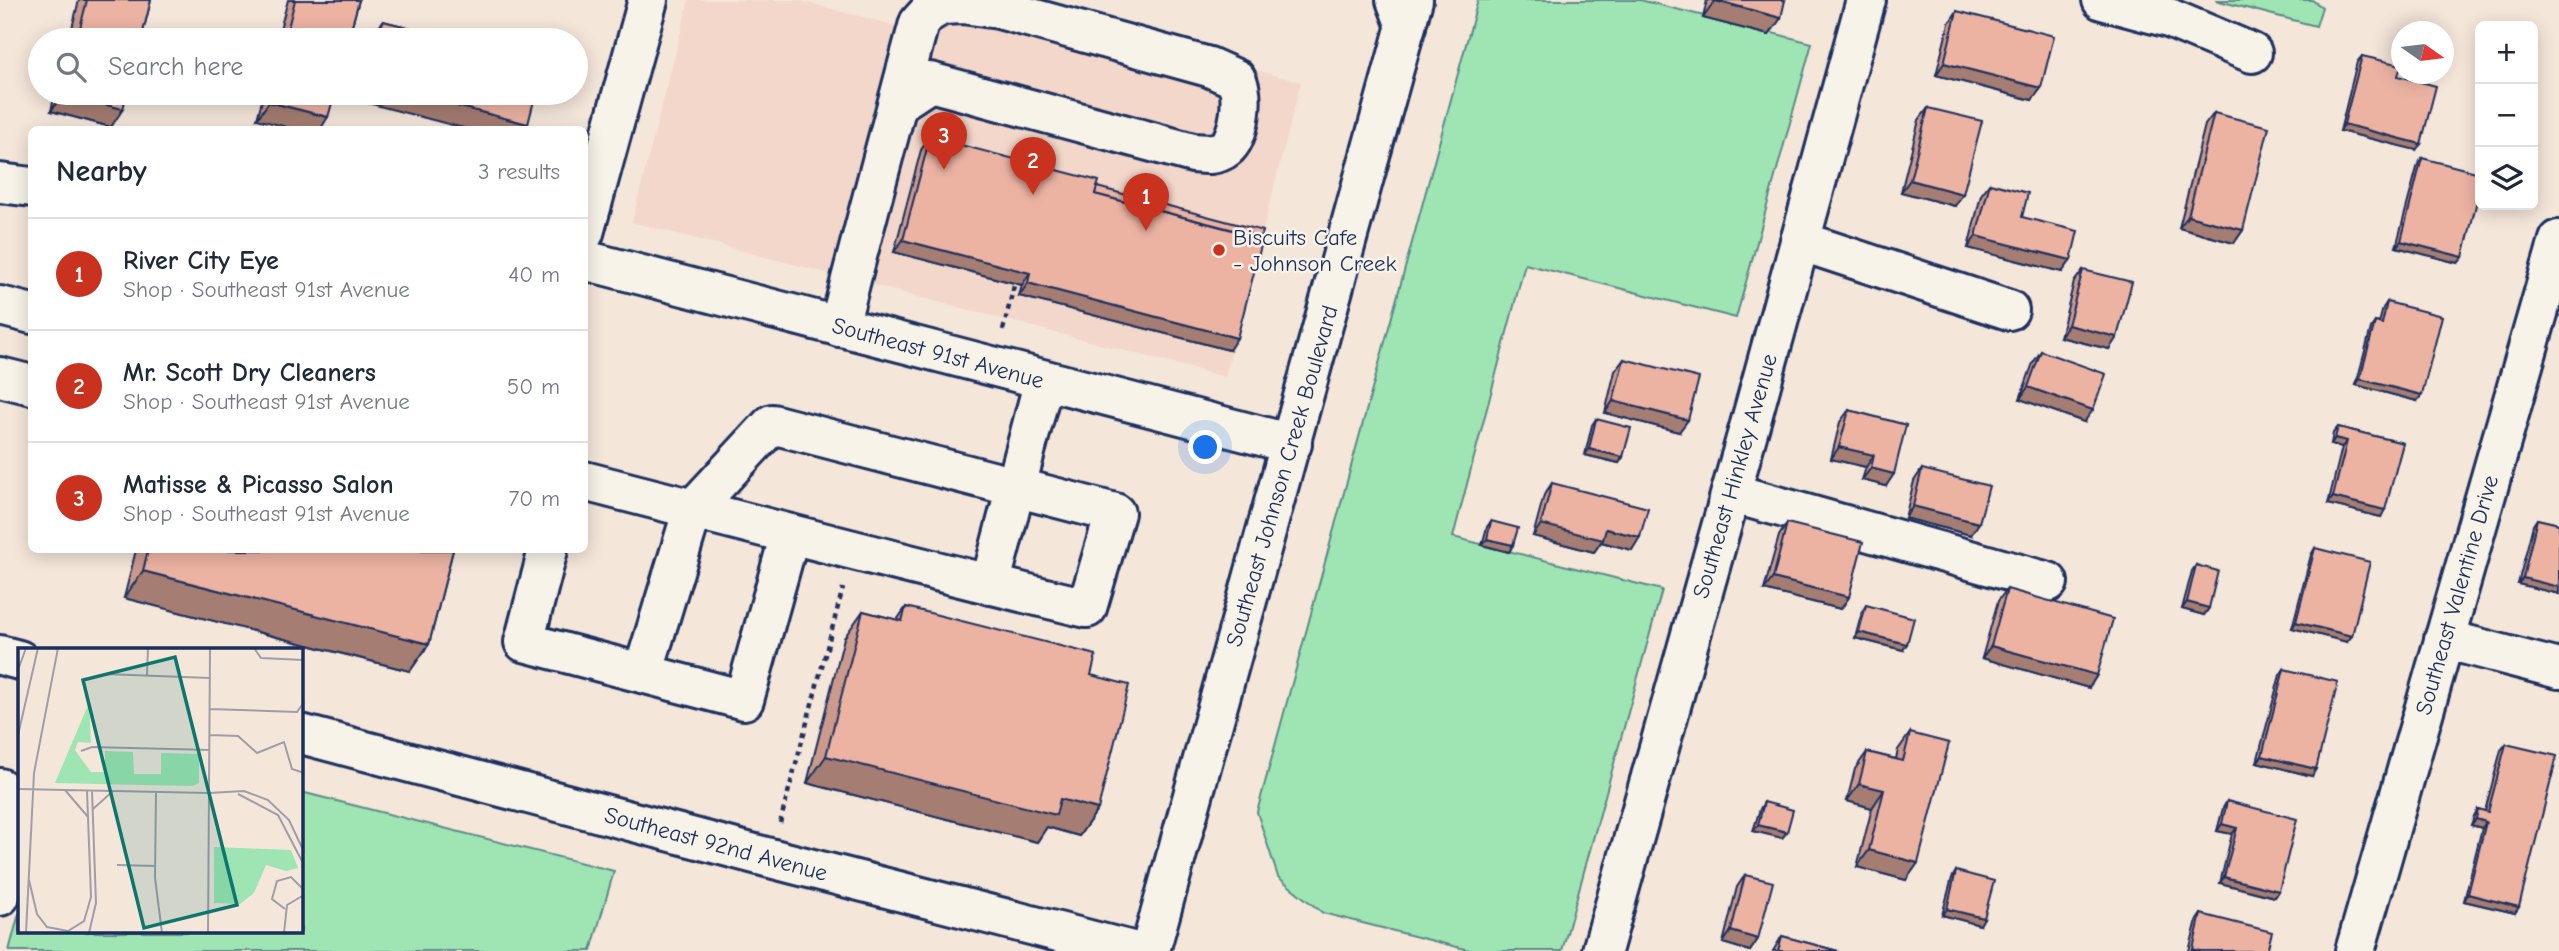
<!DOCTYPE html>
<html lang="en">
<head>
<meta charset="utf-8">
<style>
	body { margin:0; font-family:"Comic Neue",sans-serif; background:#f6f6f7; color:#1f2937 }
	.controls { position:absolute; right:21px; top:21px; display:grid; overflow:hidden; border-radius:10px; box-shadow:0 4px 18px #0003 }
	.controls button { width:63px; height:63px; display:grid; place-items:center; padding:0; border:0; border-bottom:2px solid #e0e1e3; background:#fff; color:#1f2937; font:35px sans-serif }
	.compass { position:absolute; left:2391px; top:21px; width:63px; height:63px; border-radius:50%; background:#fff; box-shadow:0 4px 18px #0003; rotate:104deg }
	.you { position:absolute; left:1206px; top:448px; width:24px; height:24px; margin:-18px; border:5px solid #fff; border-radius:50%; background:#1a73e8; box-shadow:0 0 0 10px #1a73e833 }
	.badge { display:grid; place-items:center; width:46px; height:46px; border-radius:50%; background:#c8321e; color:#fff; font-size:23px; font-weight:700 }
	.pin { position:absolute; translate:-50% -58px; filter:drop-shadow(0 2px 4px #0008) }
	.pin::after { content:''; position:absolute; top:37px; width:24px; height:21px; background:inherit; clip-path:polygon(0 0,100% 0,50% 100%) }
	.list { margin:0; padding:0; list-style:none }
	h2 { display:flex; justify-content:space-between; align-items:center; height:91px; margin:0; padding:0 28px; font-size:30px }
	h2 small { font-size:23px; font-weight:400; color:#747a83 }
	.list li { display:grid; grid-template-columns:46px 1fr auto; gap:21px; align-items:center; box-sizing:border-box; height:112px; padding:0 28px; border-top:2px solid #e0e1e3 }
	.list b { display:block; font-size:26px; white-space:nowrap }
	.list p { margin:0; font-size:23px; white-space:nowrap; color:#747a83 }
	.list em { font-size:23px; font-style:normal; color:#747a83 }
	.icon { flex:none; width:38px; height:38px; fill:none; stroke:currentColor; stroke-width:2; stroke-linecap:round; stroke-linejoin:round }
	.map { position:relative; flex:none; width:2559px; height:951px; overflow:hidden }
	.search { position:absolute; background:#fff; box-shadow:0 4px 18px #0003; left:28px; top:28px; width:560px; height:77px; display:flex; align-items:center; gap:18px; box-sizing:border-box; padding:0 24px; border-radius:38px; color:#747a83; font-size:26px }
	.panel { position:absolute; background:#fff; box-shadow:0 4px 18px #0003; left:28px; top:126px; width:560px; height:427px; border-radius:10px }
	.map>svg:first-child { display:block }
	.built { fill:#f2d7ca }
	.green { fill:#9ee5b3; stroke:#5c8a88; stroke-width:2 }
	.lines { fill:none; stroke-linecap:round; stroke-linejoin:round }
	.minor-casing { stroke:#1b2f5e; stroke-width:44 }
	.major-casing { stroke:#1b2f5e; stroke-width:44 }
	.highway-casing { stroke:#1b2f5e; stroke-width:44 }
	.path { stroke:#1b2f5e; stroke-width:4.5; stroke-dasharray:5 5; stroke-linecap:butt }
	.minor { stroke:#f7f3e8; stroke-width:38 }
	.major { stroke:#f7f3e8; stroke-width:38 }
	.highway { stroke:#f7f3e8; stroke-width:38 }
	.wall { fill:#cb9a8c; stroke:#1b2f5e; stroke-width:2 }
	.shaded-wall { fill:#a57d72; stroke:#1b2f5e; stroke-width:2 }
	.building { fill:#ecb3a3; stroke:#1b2f5e; stroke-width:2 }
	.poi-dot { fill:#c8321e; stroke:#f7f3e8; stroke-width:2.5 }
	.labels { text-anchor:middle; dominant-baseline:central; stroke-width:5; stroke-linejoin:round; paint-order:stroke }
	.poi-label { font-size:23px; fill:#1b2f5e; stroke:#f7f3e8; text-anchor:start }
	.street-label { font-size:23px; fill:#1b2f5e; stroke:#f7f3e8 }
	.inset-road { fill:none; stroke:#9e9da8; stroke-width:2 }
	.view { fill:#0f766e; fill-opacity:0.15; stroke:#0f766e; stroke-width:3.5 }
	.inset-edge { fill:none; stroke:#1b2f5e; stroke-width:3.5 }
</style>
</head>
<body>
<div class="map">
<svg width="2559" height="951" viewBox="0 0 2559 951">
	<rect width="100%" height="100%" fill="#f5e6da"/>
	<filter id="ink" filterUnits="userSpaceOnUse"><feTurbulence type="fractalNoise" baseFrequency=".0143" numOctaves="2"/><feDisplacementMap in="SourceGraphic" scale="14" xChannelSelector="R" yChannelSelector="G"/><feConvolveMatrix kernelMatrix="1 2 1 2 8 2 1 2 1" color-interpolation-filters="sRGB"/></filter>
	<g filter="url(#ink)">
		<path class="built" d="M689 0H797L908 29 985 0 1301 82 1225 377 632 222Z"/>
		<g class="green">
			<path d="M1478 0H1640L1812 43 1736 318 1525 264 1453 537 1662 590 1562 951H1473L1323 913 1278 877 1257 812Z"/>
			<path d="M2215 0H2312L2322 7 2316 26Z"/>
			<path d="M301 792 614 871 591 951H9L19 913V932H301Z"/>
		</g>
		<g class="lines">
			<defs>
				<g id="minor">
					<path d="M2102 0 2169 18 2252 53"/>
					<path d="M0 183 32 187"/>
					<path d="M584 233 648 0"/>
					<path d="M1800 241 2009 310"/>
					<path d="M584 260 1292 444"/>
					<path d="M0 306 32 314"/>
					<path d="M839 327C864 226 892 124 919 23L928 13 942 5 963 4 999 9 1209 67 1236 79C1245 94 1240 137 1226 148 1216 156 1204 154 1193 153L930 82 898 103"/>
					<path d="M0 377 32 385"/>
					<path d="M584 481C752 524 919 568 1087 608L1115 513 772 424 693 509 643 673"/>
					<path d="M1731 493 2048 582"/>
					<path d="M548 550 524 642 744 700 790 534"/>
					<path d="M990 585 1044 380"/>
					<path d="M2444 639 2559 669"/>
					<path d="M0 788 15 818 5 878 0 896"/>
					<path d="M1602 951 1751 421 1866 0"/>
					<path d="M2355 951 2559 240"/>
				</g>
				<g id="major">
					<path d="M0 655 19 660"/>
					<path d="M301 734 770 858 1132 951"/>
					<path d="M1150 951 1413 0"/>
				</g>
				<path id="highway" d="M1396 0 1406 26"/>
			</defs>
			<use href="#minor" class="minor-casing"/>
			<use href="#major" class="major-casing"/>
			<use href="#highway" class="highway-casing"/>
			<g class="path">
				<path d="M1259 243 1268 246"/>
				<path d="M1003 330 1014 286"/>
				<path d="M780 823 843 588"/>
			</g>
			<use href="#minor" class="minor"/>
			<use href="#major" class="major"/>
			<use href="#highway" class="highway"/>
		</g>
		<g class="wall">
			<path d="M79 0H151L141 40H69Z"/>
			<path d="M288 0H359L348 40H277Z"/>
			<path d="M1707 0H1785L1769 35 1703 18Z"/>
			<path d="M1957 11 2041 88 2032 100 1936 75 1949 23Z"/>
			<path d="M383 21 459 40H371Z"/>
			<path d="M2362 56 2398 76 2416 150 2340 131 2357 62Z"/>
			<path d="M55 93H127L111 127 51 111Z"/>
			<path d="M264 93H335L257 119Z"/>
			<path d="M1928 108 1955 206 1901 192 1919 120Z"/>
			<path d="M2214 113 2243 230 2234 243 2179 228 2205 125Z"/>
			<path d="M930 137 1097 187 1229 350 1019 296 1022 285 894 252 921 150Z"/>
			<path d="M2422 158 2463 257 2458 263 2396 247 2418 164Z"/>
			<path d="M1990 183 2022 217 2071 260 2062 272 1968 248 1981 195Z"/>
			<path d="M2083 270 2117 337 2109 349 2060 337 2074 282Z"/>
			<path d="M2387 302 2417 401 2356 385 2371 328 2375 322 2379 323 2383 308Z"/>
			<path d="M2041 351 2084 422 2020 399 2033 363Z"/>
			<path d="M1624 359 1679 432 1605 413 1615 371Z"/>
			<path d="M1849 410 1906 425 1886 486 1862 480 1866 467 1831 459 1840 422Z"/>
			<path d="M1596 419 1623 457 1619 463 1585 455 1592 425Z"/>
			<path d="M2338 427 2403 443 2381 517 2328 504 2342 447 2331 444 2333 433Z"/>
			<path d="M1922 469 1971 535 1905 518 1914 481Z"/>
			<path d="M1552 483 1632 550 1601 542 1594 552 1533 536 1544 495Z"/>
			<path d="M2537 519 2559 524V594L2518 584 2533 525Z"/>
			<path d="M1491 521 1513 545 1509 552 1482 545 1487 527Z"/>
			<path d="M1787 523 1849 597 1841 609 1764 590 1779 536Z"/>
			<path d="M2315 548 2347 642 2292 628 2311 555Z"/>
			<path d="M136 550H453L429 644 410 671 124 598Z"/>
			<path d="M2196 565 2209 608 2204 615 2182 609 2192 571Z"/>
			<path d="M2007 589 2097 675 2089 688 1982 658 1998 601Z"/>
			<path d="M1866 605 1903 650 1855 638 1862 612Z"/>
			<path d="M906 607 1091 675 1098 809 1079 836 1047 827 1037 842 807 783 844 638 863 611 897 620Z"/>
			<path d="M2284 669 2312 776 2257 762 2280 675Z"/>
			<path d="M1910 733 1906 880 1857 867 1872 808 1847 801 1855 769 1867 752 1896 759 1898 750Z"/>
			<path d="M2506 744 2515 913 2464 901 2482 828 2471 825 2474 816 2478 809 2485 811 2501 750Z"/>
			<path d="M2227 801 2279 891 2275 897 2220 883 2232 834 2217 831 2223 808Z"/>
			<path d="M1764 802 1787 832 1782 838 1753 831 1760 809Z"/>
			<path d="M1956 871 1980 925 1942 915 1952 878Z"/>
			<path d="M1745 875 1758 939 1750 951 1723 943 1737 887Z"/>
			<path d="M2201 914 2267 951H2189L2197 920Z"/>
			<path d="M1782 936 1838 951H1773Z"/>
		</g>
		<g class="shaded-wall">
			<path d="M1715 1 1781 18 1769 35 1703 18Z"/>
			<path d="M1944 63 2041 88 2032 100 1936 75Z"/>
			<path d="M361 93H406L528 124 525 130H471L356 100Z"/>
			<path d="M63 94 123 109 111 127 51 111Z"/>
			<path d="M269 102 328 117 320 130H297L257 119Z"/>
			<path d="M2344 124 2421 144 2416 150 2340 131Z"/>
			<path d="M1910 180 1963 194 1955 206 1901 192Z"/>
			<path d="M2188 216 2243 230 2234 243 2179 228Z"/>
			<path d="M1976 236 2071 260 2062 272 1968 248Z"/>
			<path d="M903 240 1030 273 1022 285 894 252Z"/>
			<path d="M2401 241 2463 257 2458 263 2396 247Z"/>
			<path d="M1028 283 1237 338 1229 350 1019 296Z"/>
			<path d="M2068 325 2117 337 2109 349 2060 337Z"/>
			<path d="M2360 379 2422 395 2417 401 2356 385Z"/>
			<path d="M2028 387 2093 410 2084 422 2020 399Z"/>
			<path d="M1613 401 1688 420 1679 432 1605 413Z"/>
			<path d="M2335 438 2347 441 2342 447 2331 444Z"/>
			<path d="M1839 447 1874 455 1866 467 1831 459Z"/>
			<path d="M1589 449 1623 457 1619 463 1585 455Z"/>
			<path d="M1871 468 1894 474 1886 486 1862 480Z"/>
			<path d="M2333 497 2385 510 2381 517 2328 504Z"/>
			<path d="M1913 506 1979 523 1971 535 1905 518Z"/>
			<path d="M1541 524 1606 529 1640 537 1632 550 1601 542 1594 552 1533 536Z"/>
			<path d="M1487 539 1513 545 1509 552 1482 545Z"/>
			<path d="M143 571 429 644 410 671 124 598Z"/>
			<path d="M1773 578 1849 597 1841 609 1764 590Z"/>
			<path d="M2523 578 2559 587V594L2518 584Z"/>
			<path d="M2187 602 2209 608 2204 615 2182 609Z"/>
			<path d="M2296 622 2352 636 2347 642 2292 628Z"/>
			<path d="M1859 632 1907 644 1903 650 1855 638Z"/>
			<path d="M1991 646 2097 675 2089 688 1982 658Z"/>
			<path d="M826 756 1060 799 1098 809 1079 836 1047 827 1037 842 807 783Z"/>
			<path d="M2262 756 2316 769 2312 776 2257 762Z"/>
			<path d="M1859 784 1884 790 1872 808 1847 801Z"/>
			<path d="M2476 819 2486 822 2482 828 2471 825Z"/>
			<path d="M2222 824 2237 828 2232 834 2217 831Z"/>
			<path d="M1758 825 1787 832 1782 838 1753 831Z"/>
			<path d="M1869 850 1918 863 1906 880 1857 867Z"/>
			<path d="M2224 877 2279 891 2275 897 2220 883Z"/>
			<path d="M2468 894 2519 907 2515 913 2464 901Z"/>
			<path d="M1947 909 1984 918 1980 925 1942 915Z"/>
			<path d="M1731 931 1758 939 1750 951 1723 943Z"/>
		</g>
		<g class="building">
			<path d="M87 0H151L141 40H77Z"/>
			<path d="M295 0H359L348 40H285Z"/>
			<path d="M1715 0H1785L1781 18Z"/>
			<path d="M1957 11 2054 36 2041 88 1944 63Z"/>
			<path d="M383 21 459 40H378Z"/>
			<path d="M2362 56 2401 65 2398 76 2436 86 2421 144 2344 124Z"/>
			<path d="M63 93H127L123 109 63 94Z"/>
			<path d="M272 93H335L328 117 269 102Z"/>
			<path d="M406 93H536L528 124Z"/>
			<path d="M1928 108 1982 121 1963 194 1910 180Z"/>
			<path d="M2214 113 2269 127 2243 230 2188 216Z"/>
			<path d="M930 137 1099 181 1095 194 1263 238 1237 338 1028 283 1030 273 903 240Z"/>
			<path d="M2422 158 2480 173V189L2463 257 2401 241Z"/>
			<path d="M1990 183 2028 193 2022 217 2078 231 2071 260 1976 236Z"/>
			<path d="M1097 187 1263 231 1261 237 1095 194Z"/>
			<path d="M2083 270 2132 282 2117 337 2068 325Z"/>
			<path d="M2387 302 2442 316 2422 395 2360 379 2375 322 2382 324Z"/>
			<path d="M2041 351 2106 374 2093 410 2028 387Z"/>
			<path d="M1624 359 1699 378 1688 420 1613 401Z"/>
			<path d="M1849 410 1906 425 1894 474 1871 468 1874 455 1839 447Z"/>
			<path d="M1596 419 1631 428 1623 457 1589 449Z"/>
			<path d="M2338 427 2403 443 2385 510 2333 497 2347 441 2335 438Z"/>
			<path d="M1922 469 1989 486 1979 523 1913 506Z"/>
			<path d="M1552 483 1648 508 1640 537 1606 529 1603 540 1541 524Z"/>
			<path d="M2537 519 2559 524V587L2523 578Z"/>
			<path d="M1491 521 1518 528 1513 545 1487 539Z"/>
			<path d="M1787 523 1863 542 1849 597 1773 578Z"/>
			<path d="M2315 548 2370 562 2352 636 2296 622Z"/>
			<path d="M148 550H453L429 644 143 571Z"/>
			<path d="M2196 565 2218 571 2209 608 2187 602Z"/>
			<path d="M2007 589 2113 619 2097 675 1991 646Z"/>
			<path d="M1866 605 1914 618 1907 644 1859 632Z"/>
			<path d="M906 607 1096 655 1091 675 1129 685 1098 809 1060 799 1056 815 826 756 863 611 902 621Z"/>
			<path d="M2284 669 2338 682 2316 769 2262 756Z"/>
			<path d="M1910 733 1949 743 1918 863 1869 850 1884 790 1859 784 1867 752 1903 761Z"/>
			<path d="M2506 744 2557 756 2519 907 2468 894 2486 822 2476 819 2478 809 2488 812Z"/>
			<path d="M2227 801 2297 819 2279 891 2224 877 2237 828 2222 824Z"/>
			<path d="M1764 802 1793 810 1787 832 1758 825Z"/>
			<path d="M1956 871 1994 881 1984 918 1947 909Z"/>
			<path d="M1745 875 1773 882 1758 939 1731 931Z"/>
			<path d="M2201 914 2272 932 2267 951H2200L2193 949Z"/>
			<path d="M1782 936 1838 951H1778Z"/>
		</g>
	</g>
	<circle class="poi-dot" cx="1219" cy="250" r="7"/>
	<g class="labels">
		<g class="poi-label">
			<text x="1233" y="237">Biscuits Cafe<tspan x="1233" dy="26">- Johnson Creek</tspan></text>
		</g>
		<g class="street-label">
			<text transform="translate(938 353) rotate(15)">Southeast 91st Avenue</text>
			<text transform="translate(1282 476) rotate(-74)">Southeast Johnson Creek Boulevard</text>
			<text transform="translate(1735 476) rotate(-74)">Southeast Hinkley Avenue</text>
			<text transform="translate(2457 595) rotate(-74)">Southeast Valentine Drive</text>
			<text transform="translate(716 844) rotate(15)">Southeast 92nd Avenue</text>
		</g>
	</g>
	<g transform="translate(18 648)">
		<rect width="285" height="285" fill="#f5e6da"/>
		<path d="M71 55 73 95 60 94 57 102 73 124H87V103L115 104 116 126H143V105L181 106V135L175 138 37 135ZM196 199 273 202 280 220 268 223 248 217 236 245 222 256 196 255Z" fill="#9ee5b3"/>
		<path class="inset-road" d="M236 0 243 10 286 12M0 22 8 0M86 26 192 30M129 27 130 0M192 61 279 64 286 54M0 87 20 0M192 87 220 88 239 105 266 94 274 121 286 125M63 103 74 99 192 102M0 141 191 145M47 142 70 169M138 144 137 230 144 285M191 145 226 143 250 152 271 172 286 204M220 146 260 167 286 217M75 161 95 143M99 217 138 218M11 232 19 266 29 279 50 283 66 273 73 249 69 143M267 261 254 251 259 233 273 229 286 242M8 285 16 125 40 0M71 285 78 255 74 143M190 285 192 0M266 285 269 257 286 247"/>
		<path class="view" d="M157 9 219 257 126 280 65 32Z"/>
		<rect width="285" height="285" class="inset-edge"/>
	</g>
</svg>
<div class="controls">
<button>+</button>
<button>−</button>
<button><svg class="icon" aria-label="layers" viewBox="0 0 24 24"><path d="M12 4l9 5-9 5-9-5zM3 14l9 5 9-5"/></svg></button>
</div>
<svg class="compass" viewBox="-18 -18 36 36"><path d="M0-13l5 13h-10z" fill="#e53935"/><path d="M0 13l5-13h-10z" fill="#747a83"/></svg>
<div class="you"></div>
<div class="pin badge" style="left:1146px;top:231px">1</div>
<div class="pin badge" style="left:1033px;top:195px">2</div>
<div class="pin badge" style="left:944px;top:170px">3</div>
<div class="search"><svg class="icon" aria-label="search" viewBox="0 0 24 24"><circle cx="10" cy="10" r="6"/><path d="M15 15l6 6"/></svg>Search here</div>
<section class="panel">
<h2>Nearby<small>3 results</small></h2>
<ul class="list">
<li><span class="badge">1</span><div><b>River City Eye</b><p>Shop · Southeast 91st Avenue</p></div><em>40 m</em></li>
<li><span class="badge">2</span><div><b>Mr. Scott Dry Cleaners</b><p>Shop · Southeast 91st Avenue</p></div><em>50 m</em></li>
<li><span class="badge">3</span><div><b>Matisse &amp; Picasso Salon</b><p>Shop · Southeast 91st Avenue</p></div><em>70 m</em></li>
</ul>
</section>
</div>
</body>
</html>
